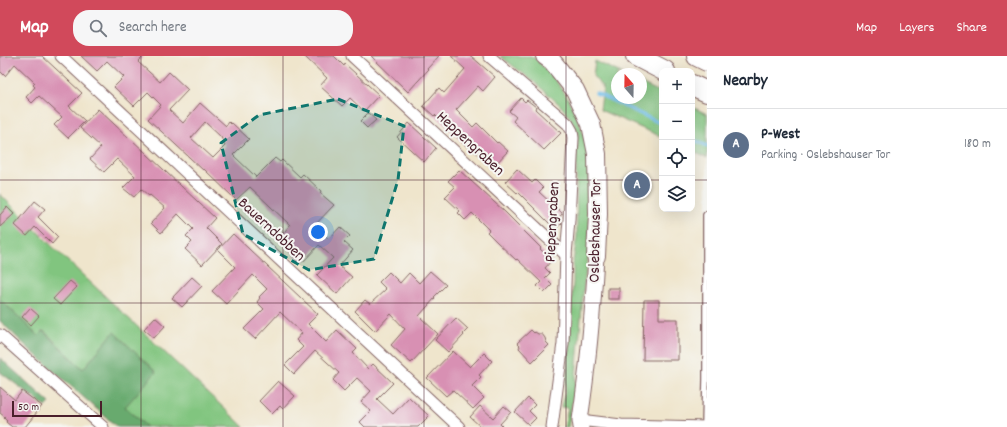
<!DOCTYPE html>
<html lang="en">
<head>
<meta charset="utf-8">
<style>
	body { margin:0; font-family:Dekko,sans-serif; background:#f6f6f7; color:#1f2937 }
	.controls { position:absolute; right:12px; top:12px; display:grid; overflow:hidden; border-radius:8px; box-shadow:0 4px 16px #0002 }
	.controls button { width:36px; height:36px; display:grid; place-items:center; padding:0; border:0; border-bottom:1px solid #e0e1e3; background:#fff; color:#1f2937; font:20px sans-serif }
	.compass { position:absolute; left:611px; top:12px; width:36px; height:36px; border-radius:50%; background:#fff; box-shadow:0 4px 16px #0002; rotate:340deg }
	.scale { position:absolute; left:12px; bottom:10px; width:90px; box-sizing:border-box; padding-left:4px; border:2px solid #4a1f2b; border-top:0; font-size:11px; line-height:14px; white-space:nowrap; color:#4a1f2b; -webkit-text-stroke:3px #f6f6f2; paint-order:stroke }
	.you { position:absolute; left:318px; top:176px; width:14px; height:14px; margin:-10px; border:3px solid #fff; border-radius:50%; background:#1a73e8; box-shadow:0 0 0 6px #1a73e833 }
	.badge { display:grid; place-items:center; width:26px; height:26px; border-radius:50%; background:#d1495b; color:#fff; font-size:13px; font-weight:700 }
	.pin { position:absolute; translate:-50% -50%; border:2px solid #fff; box-shadow:0 1px 4px #0006 }
	.list { margin:0; padding:0; list-style:none }
	h2 { display:flex; justify-content:space-between; align-items:center; height:52px; margin:0; padding:0 16px; font-size:17px }
	h2 small { font-size:13px; font-weight:400; color:#747a83 }
	.list li { display:grid; grid-template-columns:26px 1fr auto; gap:12px; align-items:center; box-sizing:border-box; height:72px; padding:0 16px; border-top:1px solid #e0e1e3 }
	.list b { display:block; font-size:15px; white-space:nowrap }
	.list p { margin:0; font-size:13px; white-space:nowrap; color:#747a83 }
	.list em { font-size:13px; font-style:normal; color:#747a83 }
	.icon { flex:none; width:22px; height:22px; fill:none; stroke:currentColor; stroke-width:2; stroke-linecap:round; stroke-linejoin:round }
	.map { position:relative; flex:none; width:707px; height:371px; overflow:hidden }
	header { display:flex; align-items:center; gap:24px; box-sizing:border-box; height:56px; padding:0 20px; background:#d1495b; color:#fff }
	header strong { font-size:19px }
	nav { display:flex; gap:22px; margin-inline-start:auto; font-size:14px }
	.search { width:280px; height:36px; background:#f6f6f7; display:flex; align-items:center; gap:10px; box-sizing:border-box; padding:0 14px; border-radius:16px; color:#747a83; font-size:15px }
	main { display:flex }
	aside { flex:1; background:#fff }
	.map>svg:first-child { display:block }
	.green { fill:#81c57f; stroke:#667255 }
	.forest { fill:#68aa6e; stroke:#59644c }
	.lines { fill:none; stroke-linecap:round; stroke-linejoin:round }
	.stream { stroke:#72c0ec; stroke-width:3.5 }
	.building { fill:#d890b3; fill-rule:evenodd }
	.service-casing { stroke:#846463; stroke-width:8 }
	.minor-casing { stroke:#846463; stroke-width:13 }
	.secondary-casing { stroke:#846463; stroke-width:17 }
	.trunk-casing { stroke:#846463; stroke-width:20 }
	.motorway-casing { stroke:#846463; stroke-width:22 }
	.service { stroke:#fff; stroke-width:5.5 }
	.minor { stroke:#fff; stroke-width:11 }
	.secondary { stroke:#fff; stroke-width:15 }
	.trunk { stroke:#fff; stroke-width:18 }
	.motorway { stroke:#fff; stroke-width:20 }
	.marked { fill:#0f766e; fill-opacity:0.2; stroke:#0f766e; stroke-width:3; stroke-dasharray:8 5; stroke-linejoin:round }
	.grid { fill:none; stroke:#4a1f2b; stroke-width:1; stroke-opacity:0.55 }
	.labels { text-anchor:middle; dominant-baseline:central; stroke-width:4; stroke-linejoin:round; paint-order:stroke }
	.street-label { font-size:16px; fill:#4a1f2b; stroke:#f6f6f2 }
</style>
</head>
<body>
<header>
<strong>Map</strong>
<div class="search"><svg class="icon" aria-label="search" viewBox="0 0 24 24"><circle cx="10" cy="10" r="6"/><path d="M15 15l6 6"/></svg>Search here</div>
<nav><a>Map</a><a>Layers</a><a>Share</a></nav>
</header>
<main>
<div class="map">
<svg width="707" height="371" viewBox="0 0 707 371">
	<rect width="100%" height="100%" fill="#f6f6f2"/>
	<filter id="ink" filterUnits="userSpaceOnUse"><feTurbulence type="fractalNoise" baseFrequency=".025" numOctaves="2"/><feDisplacementMap in="SourceGraphic" scale="8" xChannelSelector="R" yChannelSelector="G"/><feConvolveMatrix kernelMatrix="1 2 1 2 8 2 1 2 1" color-interpolation-filters="sRGB"/></filter>
	<filter id="wash" filterUnits="userSpaceOnUse"><feTurbulence type="fractalNoise" baseFrequency=".012" numOctaves="4" result="noise"/><feDisplacementMap in="SourceGraphic" scale="16" xChannelSelector="R" yChannelSelector="G"/><feGaussianBlur stdDeviation="0.9" result="paint"/><feColorMatrix in="noise" values="0 0 0 0 0 0 0 0 0 0 0 0 0 0 0 0 0 1.4 0 .05"/><feComposite in="paint" operator="in"/></filter>
	<g filter="url(#wash)">
		<rect width="100%" height="100%" fill="#efe5cc"/>
		<g class="green">
			<path d="M500 0H531L537 4 554 22 566 39 576 58 584 79 589 100 590 124 589 196 584 228 575 331 568 371H564L568 352 561 351 565 335 569 292 571 250 573 227V206L577 180 576 103 578 77 571 63 560 49 533 25Z"/>
			<path d="M595 5 623 18H617V42H641V27L662 37V81L600 54 603 32 593 20Z"/>
			<path d="M692 51 707 58V102L692 95Z"/>
			<path d="M0 138 53 191 244 371H147L125 351 114 277 83 313 44 275 38 280 0 243Z"/>
		</g>
		<g class="forest">
			<path d="M0 243 38 280 43 275 83 313 114 276 156 316 125 351 147 371H117L29 293 0 265Z"/>
			<path d="M0 302 50 347 46 351 0 316Z"/>
		</g>
		<g class="lines">
			<g class="stream">
				<path d="M596 37 662 68"/>
				<path d="M692 83 707 90"/>
			</g>
		</g>
		<g id="blocks">
			<g class="building">
				<path d="M0 0H42L82 37 69 50 85 65 68 82 54 69 62 61 39 40 32 47 26 41 35 31 33 29 35 27 15 8 5 20 0 15Z"/>
				<path d="M81 0H144L138 6 160 26 169 16 188 34 169 54 183 67 200 47 226 70 229 66 231 68 232 67 249 83 233 99 256 121 275 102 280 106 282 104 300 121 303 118 321 135 320 137 334 149 314 170 329 183 340 171 350 180 344 186 353 194 339 210 352 221 337 238 317 219 333 202 319 189 303 206 284 188 287 185 281 180 290 169 250 131 236 144 204 113 203 114 148 63 161 49 148 36 134 50 114 31 124 21 107 5 97 15ZM205 66 221 81 225 90 213 102 191 82Z"/>
				<path d="M304 0H334L344 10 345 8 379 39 364 55 350 42 342 50 320 30 327 22Z"/>
				<path d="M371 0H439L427 13 428 14 408 36Z"/>
				<path d="M451 0H471L495 21 483 35 478 30 456 54 473 71 477 67 497 87 498 86 508 95 492 112 473 94 472 96 435 59 434 60 423 50 439 32 444 37 465 13Z"/>
				<path d="M521 42 525 46 527 44 536 51 535 53 561 77 544 94 513 65 516 61 509 55Z"/>
				<path d="M98 53 130 83V82L215 162 206 172 222 188 202 209 185 193 192 186 186 180 193 173 178 158 161 177 151 167 165 152 150 139 149 140 141 133 134 141 123 132 135 120 117 103 104 116 90 103 101 91 80 72Z"/>
				<path d="M368 57 376 64 367 72 360 65Z"/>
				<path d="M409 67 436 92 424 106 397 81Z"/>
				<path d="M517 113 532 127 535 124 543 132 539 136 562 157V158L558 163 562 167 555 173 518 136 517 137 505 126Z"/>
				<path d="M459 114 505 156 541 192 540 193 552 204 545 212 550 217 545 222 552 229 544 237 537 230 541 226 517 203 516 204 497 186 487 176 489 174 472 157 465 164 458 157 460 155 445 141 455 131 448 125Z"/>
				<path d="M35 145 45 153 38 161 58 181 52 188 35 171 27 180 15 169Z"/>
				<path d="M7 151 14 158 0 171V159Z"/>
				<path d="M233 178 318 258 308 268 326 286 337 274 357 293 353 297 368 313 373 308 393 327 377 343 393 358 409 341 429 360 418 371H365L360 366 371 355 361 346 371 335 357 322 344 335 333 324 339 317 315 295 294 318 285 309 303 291 296 284 302 277 280 256 255 283 244 273 264 253 257 246 260 242 259 241 267 233 253 219 226 248 212 235 235 211 218 194Z"/>
				<path d="M430 215 446 229 434 241 435 242 419 260 438 278 411 307 391 289 405 273 391 258 375 275 355 255 365 244 370 248 386 233 379 226 389 216 400 227 409 217 419 227Z"/>
				<path d="M192 221 202 230 182 251 172 242Z"/>
				<path d="M70 225 77 231 60 249 53 243Z"/>
				<rect x="608" y="232" width="11" height="11"/>
				<path d="M644 244H659V263H678V304H643Z"/>
				<path d="M30 252 39 260 31 269 22 261Z"/>
				<path d="M155 261 165 270 154 282 144 273Z"/>
				<path d="M456 262 468 273 463 278 464 279 448 296 435 284Z"/>
				<path d="M531 274 534 277 535 276 538 278H542L545 282 546 286 549 289 532 306 519 292 520 290 517 287Z"/>
				<path d="M453 295 470 311 484 297 492 305 479 319 481 321 472 330 484 342 473 353 453 334 446 340 427 322Z"/>
				<path d="M278 325 295 340 283 353 280 350 272 358 259 345Z"/>
				<path d="M0 331 15 344 22 335 42 350 25 371H12L6 366 7 365 4 362 5 361 0 357Z"/>
				<path d="M528 342 535 349 529 355 536 362 529 369 515 356Z"/>
				<path d="M480 350 493 362 504 350 511 356 500 368 503 371H481L470 361Z"/>
			</g>
		</g>
	</g>
	<g filter="url(#ink)">
		<use href="#blocks" fill-opacity="0" stroke="#846463" stroke-width="1"/>
		<g class="lines">
			<defs>
				<path id="service" d="M705 371 706 323V159L707 158"/>
				<g id="minor">
					<path d="M61 0 459 371"/>
					<path d="M352 0 566 199"/>
					<path d="M489 0 568 68 572 75 573 82 569 164 566 199 563 287 552 371"/>
					<path d="M0 279 103 371"/>
					<path d="M580 364 621 369 707 371"/>
				</g>
				<path id="secondary" d="M581 371 580 364C588 310 593 255 596 200"/>
				<path id="trunk" d="M545 0 552 5 575 34 591 68 597 98 598 158 596 200"/>
				<g id="motorway">
					<path d="M636 0 665 15"/>
					<path d="M697 0 707 5"/>
					<path d="M692 29 707 36"/>
				</g>
			</defs>
			<use href="#service" class="service-casing"/>
			<use href="#minor" class="minor-casing"/>
			<use href="#secondary" class="secondary-casing"/>
			<use href="#trunk" class="trunk-casing"/>
			<use href="#motorway" class="motorway-casing"/>
			<use href="#service" class="service"/>
			<use href="#minor" class="minor"/>
			<use href="#secondary" class="secondary"/>
			<use href="#trunk" class="trunk"/>
			<use href="#motorway" class="motorway"/>
		</g>
	</g>
	<path class="marked" d="M338 43 404 70 398 124 374 203 309 214 243 178 221 87 259 59Z"/>
	<path class="grid" d="M141 0V371M283 0V371M424 0V371M566 0V371M0 124H662M692 124H707M0 247H707"/>
	<g class="labels">
		<g class="street-label">
			<text transform="translate(470 88) rotate(43)">Heppengraben</text>
			<text transform="translate(553 166) rotate(-87)">Piepengraben</text>
			<text transform="translate(271 174) rotate(43)">Bauerndobben</text>
			<text transform="translate(596 175) rotate(-89)">Oslebshauser Tor</text>
		</g>
	</g>
</svg>
<div class="controls">
<button>+</button>
<button>−</button>
<button><svg class="icon" aria-label="locate" viewBox="0 0 24 24"><circle cx="12" cy="12" r="6"/><path d="M12 2v4M12 18v4M2 12h4M18 12h4"/></svg></button>
<button><svg class="icon" aria-label="layers" viewBox="0 0 24 24"><path d="M12 4l9 5-9 5-9-5zM3 14l9 5 9-5"/></svg></button>
</div>
<svg class="compass" viewBox="-18 -18 36 36"><path d="M0-13l5 13h-10z" fill="#e53935"/><path d="M0 13l5-13h-10z" fill="#747a83"/></svg>
<div class="scale">50 m</div>
<div class="you"></div>
<div class="pin badge" style="left:637px;top:129px;background:#5c6f8a">A</div>
</div>
<aside>
<h2>Nearby<small></small></h2>
<ul class="list">
<li><span class="badge" style="background:#5c6f8a">A</span><div><b>P-West</b><p>Parking · Oslebshauser Tor</p></div><em>180 m</em></li>
</ul>
</aside>
</main>
</body>
</html>
